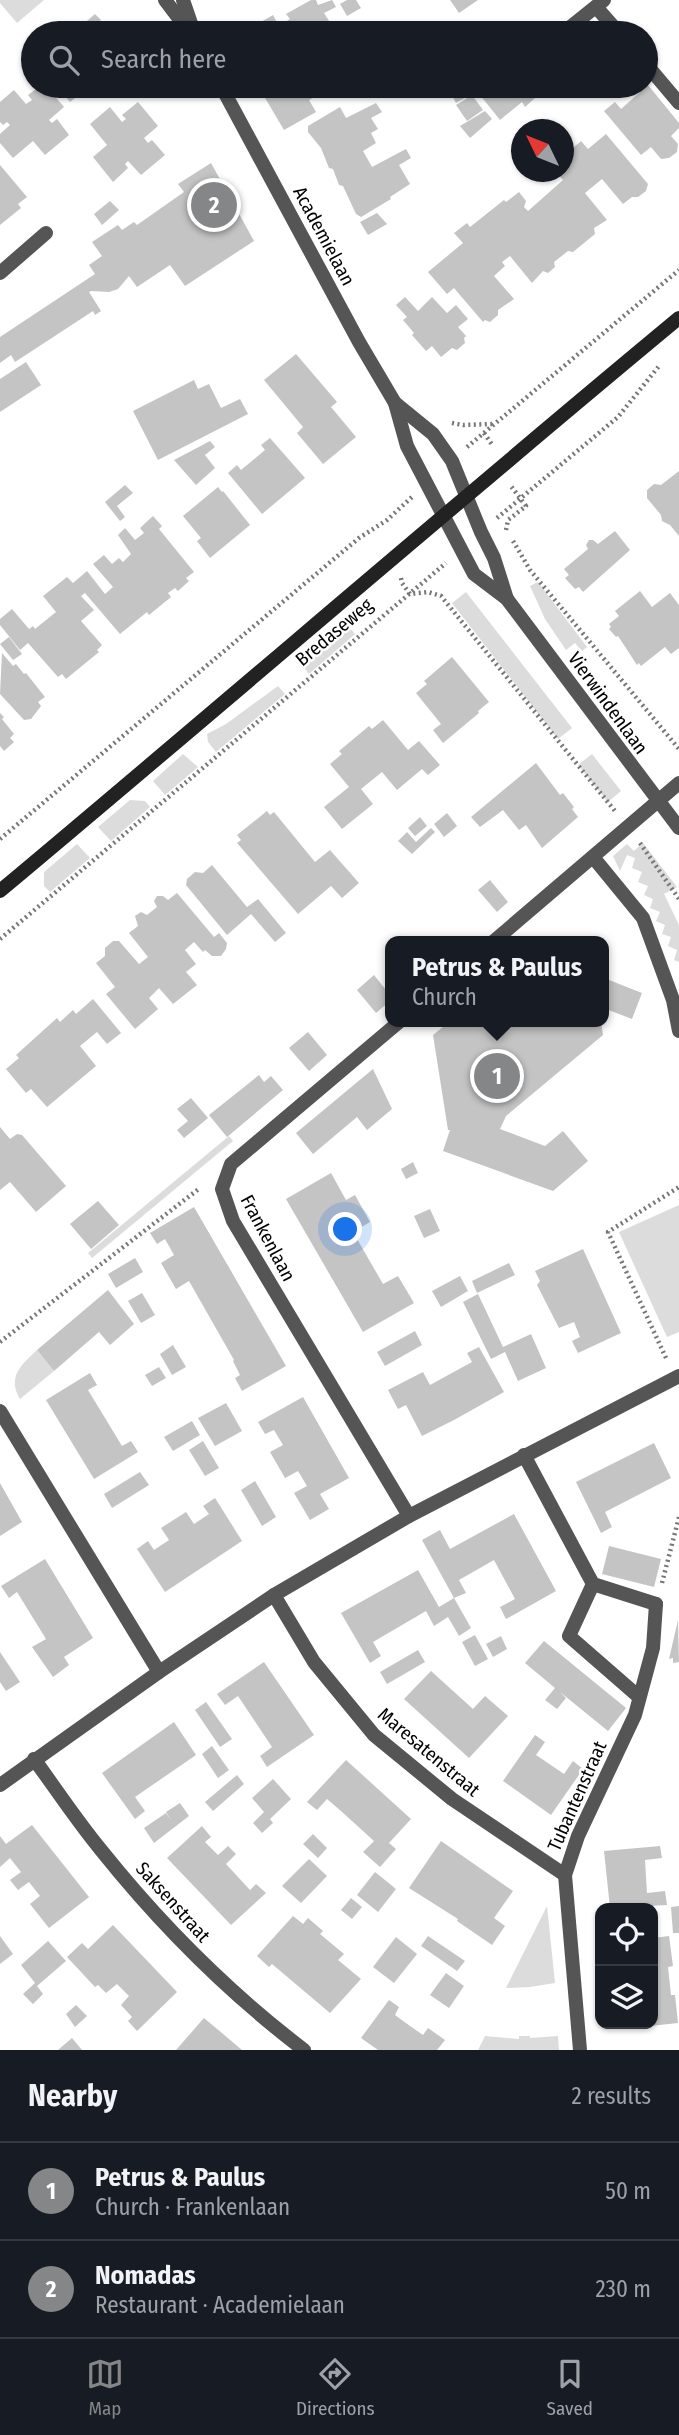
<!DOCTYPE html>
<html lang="en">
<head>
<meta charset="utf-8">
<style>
	body { margin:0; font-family:"Fira Sans Condensed",sans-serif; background:#242831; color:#f1f3f6 }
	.controls { position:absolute; right:21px; bottom:21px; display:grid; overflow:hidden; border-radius:14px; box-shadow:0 2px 5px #0004 }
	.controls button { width:63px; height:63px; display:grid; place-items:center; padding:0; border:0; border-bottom:2px solid #363941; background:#171b24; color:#f1f3f6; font:35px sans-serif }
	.compass { position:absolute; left:511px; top:119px; width:63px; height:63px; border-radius:50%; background:#171b24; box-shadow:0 2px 5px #0004; rotate:313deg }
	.you { position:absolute; left:346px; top:1230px; width:24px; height:24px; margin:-18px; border:5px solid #fff; border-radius:50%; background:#1a73e8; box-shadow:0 0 0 10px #1a73e833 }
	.badge { display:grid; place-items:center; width:46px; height:46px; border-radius:50%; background:#858687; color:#fff; font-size:23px; font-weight:700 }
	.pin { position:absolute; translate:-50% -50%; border:4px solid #fff; box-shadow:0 2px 7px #0006 }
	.popup { position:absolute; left:385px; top:936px; width:224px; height:91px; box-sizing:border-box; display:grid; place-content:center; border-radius:14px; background:#171b24; filter:drop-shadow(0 2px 5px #0005); font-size:23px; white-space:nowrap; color:#9ea1a6 }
	.popup b { font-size:26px; color:#f1f3f6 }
	.popup::after { content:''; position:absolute; left:50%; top:100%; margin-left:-14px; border:14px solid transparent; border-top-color:#171b24 }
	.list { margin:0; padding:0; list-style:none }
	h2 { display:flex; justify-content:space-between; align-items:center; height:91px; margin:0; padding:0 28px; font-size:30px }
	h2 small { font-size:23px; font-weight:400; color:#9ea1a6 }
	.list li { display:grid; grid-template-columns:46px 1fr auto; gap:21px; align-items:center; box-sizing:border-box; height:98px; padding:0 28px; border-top:2px solid #363941 }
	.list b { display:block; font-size:26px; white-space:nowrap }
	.list p { margin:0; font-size:23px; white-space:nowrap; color:#9ea1a6 }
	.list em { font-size:23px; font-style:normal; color:#9ea1a6 }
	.icon { flex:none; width:38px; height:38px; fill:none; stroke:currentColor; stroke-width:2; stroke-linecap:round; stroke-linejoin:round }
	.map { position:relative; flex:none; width:679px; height:2050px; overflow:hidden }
	.search { position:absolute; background:#171b24; box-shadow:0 2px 5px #0004; left:21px; right:21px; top:21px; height:77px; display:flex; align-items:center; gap:18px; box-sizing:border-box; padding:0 24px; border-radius:38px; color:#9ea1a6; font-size:26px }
	.sheet { height:287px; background:#171b24 }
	nav { display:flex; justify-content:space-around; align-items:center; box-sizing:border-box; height:98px; border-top:2px solid #363941; background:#171b24; font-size:19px; color:#9ea1a6 }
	nav a { display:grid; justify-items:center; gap:4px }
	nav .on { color:#858687 }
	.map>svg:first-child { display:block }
	.green { fill:#dcdcdc }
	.building { fill:#c4c4c4 }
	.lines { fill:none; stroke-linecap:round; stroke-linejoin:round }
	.path { stroke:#777; stroke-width:4.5; stroke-dasharray:2 3.5; stroke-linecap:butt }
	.lane { stroke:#555; stroke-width:14 }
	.street { stroke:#555; stroke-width:14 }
	.secondary { stroke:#222; stroke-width:14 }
	.labels { text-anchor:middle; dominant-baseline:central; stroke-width:5; stroke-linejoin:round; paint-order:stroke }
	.street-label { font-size:19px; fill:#000; stroke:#fff }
</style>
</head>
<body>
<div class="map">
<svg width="679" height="2050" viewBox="0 0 679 2050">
	<rect width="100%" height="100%" fill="#fff"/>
	<g class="green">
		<path d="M0 0H44L17 23 0 3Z"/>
		<path d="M538 582 587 647 582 651 575 643 566 650 545 619 530 586Z"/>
		<path d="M466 592 572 728 558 739 452 603Z"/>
		<path d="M343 629 352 630 355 634 309 674 302 665Z"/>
		<path d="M278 686 285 694 216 752 208 742 207 734 226 724Z"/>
		<path d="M183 754 198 767 165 795 153 781Z"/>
		<path d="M592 754 621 791 608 802 578 765Z"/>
		<path d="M130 800 145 801 150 807 111 841 98 827Z"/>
		<path d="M643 843 677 887 664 894 679 925V962L674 960 677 950 668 946 671 937 662 934 665 925 656 921 660 912 650 908 653 899 644 895 648 886 638 882 642 872 632 868 635 858 627 855 620 871 613 856 627 844 634 851Z"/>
		<path d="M77 844 90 858 50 892 44 886V872Z"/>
		<path d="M229 1136 233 1141 92 1258 88 1253Z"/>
		<path d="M679 1205V1332L667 1337 619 1232Z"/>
		<path d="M37 1350 54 1371 20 1399C7 1377 21 1365 37 1350Z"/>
		<path d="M547 1906 555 1983 530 1987 506 1988Z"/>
		<path d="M485 2036 519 2039V2036H530V2038L558 2036 559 2050H478Z"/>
	</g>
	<g class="building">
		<path d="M311 0H316L318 5 332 0 336 7 324 13 331 24 315 33H242L273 15 279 26 290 19 286 14Z"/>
		<path d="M347 0H356L361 8 347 16 340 4Z"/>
		<path d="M450 0H478L459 13Z"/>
		<path d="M95 14 101 20 84 33 79 28Z"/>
		<path d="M648 85 679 123V128L671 136 678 144 677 152 669 158 661 159 651 147 641 155 604 111 615 102 621 109Z"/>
		<path d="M40 86H46L64 107 49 120 52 123 57 119 69 135 45 155 33 141 13 158 0 143V134L10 125 7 122 3 125 0 122V102L14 90 26 104 32 100 28 95Z"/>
		<path d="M56 86H72L79 95 70 102Z"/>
		<path d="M258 86H334L309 100 316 112 284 130Z"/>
		<path d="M458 86H463L468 96 456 103 449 90Z"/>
		<path d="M491 86H503L507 90 512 86H541L544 90 525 107 522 102 500 120 480 95Z"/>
		<path d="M472 95 483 110 467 121 456 105Z"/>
		<path d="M138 102 158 126 144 138 148 143 152 140 165 155 141 175 128 161 125 164 128 168 113 182 93 157 107 145 90 124 110 107 122 122 126 119 122 115Z"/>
		<path d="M376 103 382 112 371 118 378 129 371 133 376 143 363 151 372 167 406 149 411 158 399 165 410 184 390 197 391 199 361 217 356 214 343 186 339 185 333 169 329 168 321 148 308 132V126L340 107 346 118Z"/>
		<path d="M485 111 492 119 470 138 460 126Z"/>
		<path d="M606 134 648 184 646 191 638 197H632L623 204 602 179 585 193 607 220 594 228 595 234 573 252 568 251 554 262 555 267 548 273 543 271 532 283 510 256 502 262 505 266 494 276 514 299 498 310V315L490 322 485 320 483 322 454 288 447 294 428 272 463 243 454 233 467 223 470 227 504 200 506 202 519 192 526 201 524 207 528 211 563 180 556 172H564V152L566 154 581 141 588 149Z"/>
		<path d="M211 163 254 241 185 286 170 265 137 287 129 276 118 289 109 292 91 291 89 292 101 311 95 315 93 311 15 362 11 355 0 363V337L95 274 89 265 102 256 92 242 118 225 122 230 134 222 137 225 184 192 178 184Z"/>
		<path d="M0 165 27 197 18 204 21 208 0 225Z"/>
		<path d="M110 201 119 210 102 225 94 214Z"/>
		<path d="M377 213 387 224 368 235 360 222Z"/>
		<path d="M405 297 418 311 432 297 447 313 456 305 468 319 458 327 466 336 464 338 465 343 457 350 452 348 441 357 432 346 426 351 412 335 414 333 403 320 407 317 396 305Z"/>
		<path d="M296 354 337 402 331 407 356 437 323 464 297 433 303 427 264 380Z"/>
		<path d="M26 362 41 385 0 412V379Z"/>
		<path d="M194 380 198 389 209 384 221 408 240 399 248 414 158 460 133 411Z"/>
		<path d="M270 438 305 478 262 514 228 473 237 465 241 470 265 450 261 445Z"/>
		<path d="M210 441 215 447 205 455 215 468 196 485 174 460Z"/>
		<path d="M679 471V536L670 525 662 521 661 515 647 498V490L654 484 661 485Z"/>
		<path d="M125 485 133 493 117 506 125 517 120 521 105 502Z"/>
		<path d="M218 487 222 492 223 491 250 525 210 558 197 541 201 538 183 516Z"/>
		<path d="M153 516 162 526 159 529 194 572 186 578 189 581 178 591 175 588 168 593 171 597 149 615 147 612 120 634 85 593 81 596 94 610 81 621 102 645 97 650 99 652 66 679 62 674 58 677 28 643 20 650 0 625V619L12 609 29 629 33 626 35 629 56 612 43 596 67 577 73 583 87 571 105 594 113 587 93 564 104 555 112 564 119 558 123 562 131 554 118 535 125 528 135 540 144 533 140 528Z"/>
		<path d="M615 531 630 550 583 592 579 587 575 589 565 578 569 575 564 569 588 549 586 545 589 540H593L598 544Z"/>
		<path d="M640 591 652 607 670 593 679 605V648L671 654 665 647 641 666 639 663 637 665 618 636 616 637 609 629 611 627 609 624 619 616 615 611Z"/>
		<path d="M9 637 22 654 13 660 0 644Z"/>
		<path d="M2 653 13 666 16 664 24 674 26 673 45 697 38 702 41 706 31 719 24 720 0 694Z"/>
		<path d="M452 657 489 702 478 711 479 713 443 743 433 730 441 724 416 693 427 684 424 681Z"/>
		<path d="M0 713 4 717 2 719 14 734 10 738 14 742 4 751 0 746Z"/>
		<path d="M383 720 408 750 419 741 440 765 428 775 422 769 397 790 382 772 361 789 373 804 342 829 324 807 349 787 330 764 342 754 339 751 369 726 372 729Z"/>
		<path d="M536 763 560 795 563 793 574 807 572 809 578 817 542 848 526 825 519 830 503 810 480 827 471 817Z"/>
		<path d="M267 811 270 815 274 812 315 862 330 850 359 883 342 898 331 886 298 914 237 843 241 840 237 835Z"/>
		<path d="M447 813 457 826 444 837 434 824Z"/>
		<path d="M420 817 427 826 415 836 408 828Z"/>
		<path d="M431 828 435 832 412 854 398 841 407 832 416 842Z"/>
		<path d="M212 865 247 907 258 899 286 933 275 942 251 914 227 935 186 885 187 879 195 872 203 873Z"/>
		<path d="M490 880 508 902 497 912 478 890Z"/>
		<path d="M177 893 214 937 219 933 227 943 226 949 221 956H212L205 950 203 952 194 942 185 950 196 964 186 972 197 985 173 1004 159 988 149 998 158 1009 135 1029 106 994 115 987 96 963 105 956V948L113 941H119L139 964 148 957 129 933 138 926 135 916 141 912 147 915 157 907 154 901 157 896H163L168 900Z"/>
		<path d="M374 975 390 995V1001L376 1013 357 990Z"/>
		<path d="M604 978 642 993 632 1019 606 1009 604 1014Z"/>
		<path d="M93 999 121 1033 107 1044 97 1032 80 1046 96 1066 47 1107 31 1089 26 1093 6 1069 19 1058 16 1055 57 1018 60 1022 73 1010 76 1014Z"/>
		<path d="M449 1022H601L603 1035 506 1116 500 1129 545 1146 563 1131 588 1161 553 1191 443 1151 450 1130H448L433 1035Z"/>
		<path d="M308 1032 327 1055 309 1071 289 1048Z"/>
		<path d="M373 1069 392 1109 367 1130 357 1117 313 1154 296 1133Z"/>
		<path d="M259 1075 264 1082 271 1076 283 1090 227 1137 209 1115Z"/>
		<path d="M191 1098 208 1118 184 1138 177 1130 188 1121 177 1109Z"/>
		<path d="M0 1127 10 1139 17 1134 22 1135 66 1186 36 1212 10 1182 0 1190Z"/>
		<path d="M413 1162 418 1173 406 1179 401 1169Z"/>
		<path d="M331 1173 346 1200 355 1195 370 1222 353 1232 383 1284 398 1276 414 1303 363 1332 286 1199Z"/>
		<path d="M98 1201 119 1225 91 1249 70 1224Z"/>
		<path d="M194 1207 286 1366 242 1391 235 1378 240 1375 233 1361 234 1360 189 1281 176 1289 161 1263 174 1255 165 1239 157 1244 150 1233Z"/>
		<path d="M430 1209 440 1231 424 1238 414 1216Z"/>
		<path d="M583 1249 621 1333 578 1353 572 1341 580 1337 574 1322 559 1328 537 1285 540 1281 535 1271Z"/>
		<path d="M135 1258 143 1272 116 1288 108 1274Z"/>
		<path d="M509 1263 515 1275 477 1293 472 1281Z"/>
		<path d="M460 1276 468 1291 441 1307 432 1291Z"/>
		<path d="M108 1290 134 1324 110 1345 99 1332 54 1371 37 1350Z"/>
		<path d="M142 1293 155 1315 141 1323 128 1301Z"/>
		<path d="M478 1294 503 1347 531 1334 546 1368 518 1381 505 1352 491 1359 463 1302Z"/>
		<path d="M415 1331 422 1345 385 1366 377 1352Z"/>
		<path d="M173 1345 186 1367 172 1375 160 1354Z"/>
		<path d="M479 1347 504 1392 454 1420 422 1436 406 1405 398 1409 388 1390 423 1372 430 1385 472 1362 467 1353Z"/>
		<path d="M159 1367 166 1378 152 1386 145 1375Z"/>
		<path d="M90 1373 97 1385 88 1390 122 1446 131 1441 138 1452 94 1479 46 1400Z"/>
		<path d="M303 1397 349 1478 320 1494 329 1509 310 1520 294 1493 307 1486 298 1471 285 1478 270 1452 283 1445 274 1430 265 1434 258 1422Z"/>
		<path d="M226 1403 242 1431 215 1446 198 1418Z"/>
		<path d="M192 1421 200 1435 173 1451 164 1437Z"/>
		<path d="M203 1441 219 1468 205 1476 189 1450Z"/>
		<path d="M654 1443 671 1478 605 1512 612 1527 601 1533 576 1482Z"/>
		<path d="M140 1472 149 1485 112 1508 104 1494Z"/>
		<path d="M255 1481 276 1517 262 1526 241 1490Z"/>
		<path d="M0 1483 22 1522 0 1536Z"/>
		<path d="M215 1498 242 1541 165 1592 137 1549 148 1541 154 1550 169 1540 161 1528 186 1512 194 1524 209 1514 203 1506Z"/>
		<path d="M514 1514 556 1591 506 1619 500 1607 515 1599 494 1560 459 1580 466 1593 454 1598 422 1540 440 1530 450 1549Z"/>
		<path d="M609 1546 661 1559 654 1587 602 1574Z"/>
		<path d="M45 1559 93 1638 64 1657 69 1665 53 1677 32 1647 46 1639 17 1592 9 1598 1 1586Z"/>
		<path d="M418 1570 439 1607 454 1598 471 1628 459 1636 448 1617 434 1626 426 1611 373 1642 381 1656 370 1663 341 1613Z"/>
		<path d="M678 1620 679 1662 673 1663V1658L669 1659Z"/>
		<path d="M475 1635 488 1659 475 1666 462 1642Z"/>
		<path d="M501 1636 507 1649 493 1657 486 1644Z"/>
		<path d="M544 1641 626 1708 608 1731 560 1692 566 1698 557 1709 545 1700 555 1688 525 1663Z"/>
		<path d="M418 1650 425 1662 387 1684 380 1672Z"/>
		<path d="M0 1652 20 1682 6 1691 0 1682Z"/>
		<path d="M264 1662 314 1735 267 1767 260 1756 272 1747 238 1696 225 1705 217 1694Z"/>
		<path d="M431 1671 473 1709 485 1696 508 1716 469 1758 404 1699Z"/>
		<path d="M206 1702 232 1739 220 1747 195 1710Z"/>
		<path d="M174 1722 196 1755 135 1797 145 1811 135 1819 102 1773Z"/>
		<path d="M535 1735 545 1742 536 1755 564 1774 573 1761 583 1769 551 1815 503 1781Z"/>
		<path d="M212 1746 229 1770 218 1778 202 1754Z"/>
		<path d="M346 1760 411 1819 389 1843 396 1849 380 1867 363 1852 374 1841 341 1811 327 1799 317 1810 307 1802Z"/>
		<path d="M237 1775 244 1784 213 1811 205 1802Z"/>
		<path d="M273 1779 291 1799 270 1819 273 1823 262 1833 253 1823 264 1812 252 1798Z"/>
		<path d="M180 1803 189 1816 154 1843 144 1828 166 1813 172 1821 166 1812Z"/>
		<path d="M32 1825 89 1897 49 1928 30 1904 40 1896 29 1882 18 1890 10 1880 21 1872 10 1858 0 1867V1836L6 1844Z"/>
		<path d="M202 1826 211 1837 205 1842 218 1855 228 1846 236 1854 226 1864 250 1890 256 1884 266 1893 231 1925 167 1858Z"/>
		<path d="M313 1834 327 1848 318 1858 303 1844Z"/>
		<path d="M441 1841 513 1891 494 1918 505 1926 492 1945 457 1921 458 1919 409 1888Z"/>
		<path d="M660 1846 662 1858 645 1860 647 1893 665 1891 667 1905 610 1908 604 1851Z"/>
		<path d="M309 1859 327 1876 301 1903 282 1886Z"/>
		<path d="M375 1872 396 1889 378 1912 357 1895Z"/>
		<path d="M351 1898 362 1907 352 1919 341 1910Z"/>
		<path d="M679 1906V1933H673L671 1907Z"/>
		<path d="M293 1916 303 1924 308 1918 323 1931 320 1934 344 1954 338 1960 361 1979 330 2013 272 1964 269 1967 257 1956Z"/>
		<path d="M113 1925 177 1992 137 2031 128 2021 132 2017 121 2005 129 1996 117 1984 106 1993 98 1985 95 1987 67 1957 82 1943 88 1949Z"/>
		<path d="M0 1936 13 1954 0 1964Z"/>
		<path d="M428 1936 465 1961 457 1971 421 1946Z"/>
		<path d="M669 1936 673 1966 668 1967 671 1995H675L678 2023 622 2029V2024H653V1938Z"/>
		<path d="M396 1937 417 1954 394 1983 373 1967Z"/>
		<path d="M48 1941 66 1961 37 1986 43 1994 33 2004 23 1994 35 1983 21 1965Z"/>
		<path d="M446 1973 464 1986 449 2008 430 1995Z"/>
		<path d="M389 2000 399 2007 395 2015 410 2026 423 2035 428 2028 445 2040 437 2050H378L361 2038Z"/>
		<path d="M76 2005 87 2016 75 2027 66 2014Z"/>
		<path d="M204 2018 229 2039 242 2050H176Z"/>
		<path d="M72 2038 82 2050H58Z"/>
	</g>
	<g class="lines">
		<g class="path">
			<path d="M452 423 463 425 492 424"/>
			<path d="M484 433 493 446"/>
			<path d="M467 447 679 270"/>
			<path d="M497 518 618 417 659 366"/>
			<path d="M506 530 508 520 526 506 511 486"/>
			<path d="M513 541 530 570 679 749"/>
			<path d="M401 578 402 583 410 594 428 592 441 596 615 811"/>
			<path d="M0 839 359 538 387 520 412 497"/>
			<path d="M640 843 679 899"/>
			<path d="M0 939 446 563"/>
			<path d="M0 1342 200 1188"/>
			<path d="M666 1358 608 1232 679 1187"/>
			<path d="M662 1583 679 1517"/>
		</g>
		<g class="lane">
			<path d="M593 857 643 918 673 1000 679 1031"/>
			<path d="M524 1455 593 1584 656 1604"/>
			<path d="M593 1584 569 1636 639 1697"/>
		</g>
		<g class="street">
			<path d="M165 0 190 33"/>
			<path d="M183 0 194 32"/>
			<path d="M596 7 619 33"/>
			<path d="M563 33 604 0"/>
			<path d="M646 64 679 103"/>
			<path d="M221 86 359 342 395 403 407 446 474 574 507 599 679 828"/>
			<path d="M0 273 46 233"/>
			<path d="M395 403 433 434 452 461 481 532 494 558 507 599"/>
			<path d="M494 941 679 783"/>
			<path d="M399 1022 231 1164 222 1189 233 1221 409 1516"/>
			<path d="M0 1411 159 1672"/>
			<path d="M274 1595 314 1662 374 1735 452 1799 565 1875"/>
			<path d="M34 1759C56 1789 77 1821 101 1850 161 1925 228 1992 304 2050"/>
			<path d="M0 1785 159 1672 274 1595 409 1516 679 1376"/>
			<path d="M580 2050 565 1875 578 1836 635 1715 653 1648 656 1604"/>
		</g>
		<path class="secondary" d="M0 891C227 701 451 507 679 318"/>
	</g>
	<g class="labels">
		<g class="street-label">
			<text transform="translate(324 236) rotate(62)">Academielaan</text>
			<text transform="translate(334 632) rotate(-40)">Bredaseweg</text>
			<text transform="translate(608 703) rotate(54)">Vierwindenlaan</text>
			<text transform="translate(268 1238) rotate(62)">Frankenlaan</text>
			<text transform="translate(429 1752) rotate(40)">Maresatenstraat</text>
			<text transform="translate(577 1796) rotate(-66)">Tubantenstraat</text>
			<text transform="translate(173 1902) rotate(48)">Saksenstraat</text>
		</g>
	</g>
</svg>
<div class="controls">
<button><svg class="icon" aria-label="locate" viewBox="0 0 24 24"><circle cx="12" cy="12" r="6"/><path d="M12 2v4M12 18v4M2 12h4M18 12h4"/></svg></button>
<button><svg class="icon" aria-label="layers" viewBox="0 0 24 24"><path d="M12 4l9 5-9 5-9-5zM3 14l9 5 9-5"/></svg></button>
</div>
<svg class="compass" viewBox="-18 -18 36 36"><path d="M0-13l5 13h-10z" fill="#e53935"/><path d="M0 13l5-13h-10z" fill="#9ea1a6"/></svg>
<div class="you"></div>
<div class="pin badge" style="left:497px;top:1076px">1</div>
<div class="popup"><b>Petrus &amp; Paulus</b>Church</div>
<div class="pin badge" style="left:214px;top:205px">2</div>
<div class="search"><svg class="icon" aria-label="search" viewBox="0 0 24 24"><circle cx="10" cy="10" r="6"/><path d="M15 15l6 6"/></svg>Search here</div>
</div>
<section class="sheet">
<h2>Nearby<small>2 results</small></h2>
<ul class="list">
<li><span class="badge">1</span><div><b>Petrus &amp; Paulus</b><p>Church · Frankenlaan</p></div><em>50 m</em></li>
<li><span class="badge">2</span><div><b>Nomadas</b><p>Restaurant · Academielaan</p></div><em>230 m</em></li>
</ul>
</section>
<nav>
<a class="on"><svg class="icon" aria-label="map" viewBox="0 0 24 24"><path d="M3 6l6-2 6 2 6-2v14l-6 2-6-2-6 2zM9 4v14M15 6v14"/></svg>Map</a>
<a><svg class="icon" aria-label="directions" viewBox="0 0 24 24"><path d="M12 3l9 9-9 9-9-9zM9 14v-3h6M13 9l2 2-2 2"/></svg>Directions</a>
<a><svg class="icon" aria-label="saved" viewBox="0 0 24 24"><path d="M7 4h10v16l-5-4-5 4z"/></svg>Saved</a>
</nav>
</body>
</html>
